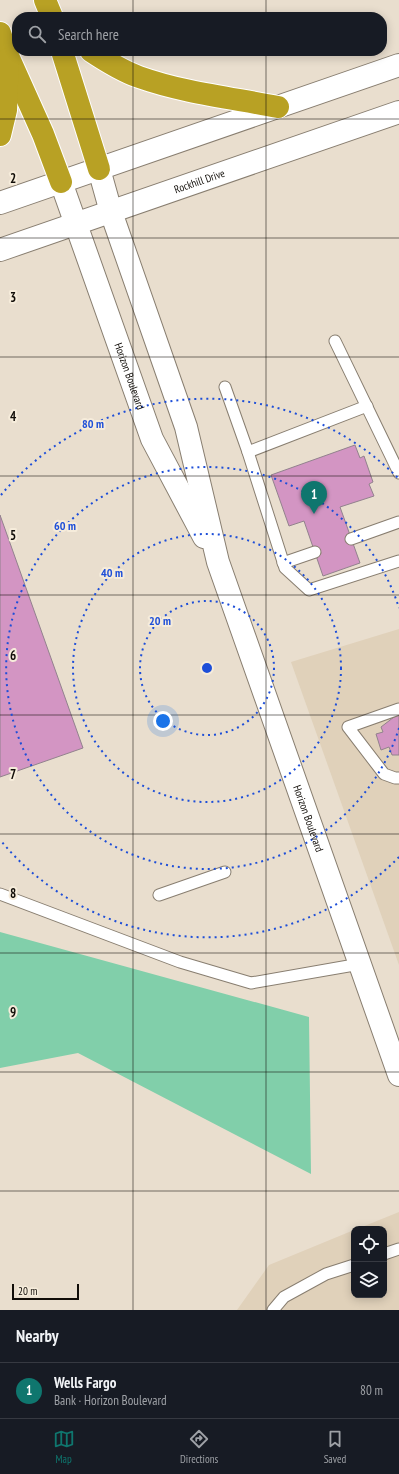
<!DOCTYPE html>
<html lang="en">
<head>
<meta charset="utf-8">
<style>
	body { margin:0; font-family:"PT Sans Narrow",sans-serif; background:#20242c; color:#f1f3f6 }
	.controls { position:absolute; right:12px; bottom:12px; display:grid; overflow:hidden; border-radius:8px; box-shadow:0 2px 10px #0003 }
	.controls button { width:36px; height:36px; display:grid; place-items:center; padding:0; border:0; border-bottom:1px solid #363941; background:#171b24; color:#f1f3f6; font:20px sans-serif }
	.scale { position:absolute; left:12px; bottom:10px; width:67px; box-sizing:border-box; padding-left:4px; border:2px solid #110d08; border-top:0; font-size:11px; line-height:14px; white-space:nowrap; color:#110d08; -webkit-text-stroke:3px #f6ecdb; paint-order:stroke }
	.you { position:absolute; left:163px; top:721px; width:14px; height:14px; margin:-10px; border:3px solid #fff; border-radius:50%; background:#1a73e8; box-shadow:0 0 0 6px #1a73e833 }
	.badge { display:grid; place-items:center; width:26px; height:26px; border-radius:50%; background:#0f766e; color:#fff; font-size:13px; font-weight:700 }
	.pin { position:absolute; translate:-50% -33px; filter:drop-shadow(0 1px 2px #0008) }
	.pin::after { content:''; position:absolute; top:21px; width:14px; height:12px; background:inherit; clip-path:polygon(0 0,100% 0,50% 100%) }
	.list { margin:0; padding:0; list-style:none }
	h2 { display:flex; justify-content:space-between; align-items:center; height:52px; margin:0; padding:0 16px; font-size:17px }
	h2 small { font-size:13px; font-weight:400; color:#9ea1a6 }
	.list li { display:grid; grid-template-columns:26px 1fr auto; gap:12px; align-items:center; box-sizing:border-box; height:56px; padding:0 16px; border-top:1px solid #363941 }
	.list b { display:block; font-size:15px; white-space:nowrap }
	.list p { margin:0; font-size:13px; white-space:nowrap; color:#9ea1a6 }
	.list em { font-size:13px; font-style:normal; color:#9ea1a6 }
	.icon { flex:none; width:22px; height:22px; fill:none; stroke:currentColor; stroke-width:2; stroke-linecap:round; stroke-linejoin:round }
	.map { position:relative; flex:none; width:399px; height:1310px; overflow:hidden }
	.search { position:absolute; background:#171b24; box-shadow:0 2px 10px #0003; left:12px; right:12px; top:12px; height:44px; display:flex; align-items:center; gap:10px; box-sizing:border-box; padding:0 14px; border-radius:16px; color:#9ea1a6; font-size:15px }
	.sheet { height:108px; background:#171b24 }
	nav { display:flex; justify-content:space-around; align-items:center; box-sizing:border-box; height:56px; border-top:1px solid #363941; background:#171b24; font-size:11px; color:#9ea1a6 }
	nav a { display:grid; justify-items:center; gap:2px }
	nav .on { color:#0f766e }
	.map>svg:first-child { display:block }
	.built { fill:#e0d1ba }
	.green { fill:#81cfaa }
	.building { fill:#d395c3; stroke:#92828d }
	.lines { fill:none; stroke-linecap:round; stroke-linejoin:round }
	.lane-casing { stroke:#887e70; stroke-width:13 }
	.secondary-casing { stroke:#887e70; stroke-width:24 }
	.highway-casing { stroke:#fff; stroke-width:24 }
	.lane { stroke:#fff; stroke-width:11 }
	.secondary { stroke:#fff; stroke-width:22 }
	.highway { stroke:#b8a124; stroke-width:22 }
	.grid { fill:none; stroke:#110d08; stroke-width:1; stroke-opacity:0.55 }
	.ring { fill:none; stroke:#1d4ed8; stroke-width:2; stroke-dasharray:2 4 }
	.labels { text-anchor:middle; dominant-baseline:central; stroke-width:4; stroke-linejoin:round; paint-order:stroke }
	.street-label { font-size:11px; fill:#110d08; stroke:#f6ecdb }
	.grid-label { font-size:13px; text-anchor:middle; font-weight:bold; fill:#110d08; stroke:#f6ecdb; stroke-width:4; stroke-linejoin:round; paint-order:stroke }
	.centre { fill:#1d4ed8; stroke:#f6ecdb; stroke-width:2 }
	.ring-label { font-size:12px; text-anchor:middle; font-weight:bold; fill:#1d4ed8; stroke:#f6ecdb; stroke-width:4; stroke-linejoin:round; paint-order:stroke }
</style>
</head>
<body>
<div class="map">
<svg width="399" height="1310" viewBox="0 0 399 1310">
	<rect width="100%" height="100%" fill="#e9dece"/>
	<g class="built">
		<path d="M399 629V965L291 662Z"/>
		<path d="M399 1212V1310H237L269 1265 354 1230V1295H384V1229H357Z"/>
	</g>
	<path class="green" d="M0 932 309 1017 311 1174 78 1053 0 1068Z"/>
	<g class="building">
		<path d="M355 445 360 458 364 456 373 482 369 484 374 496 340 507 360 563 323 576 304 521 289 526 271 475Z"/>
		<path d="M0 515 83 748 0 777Z"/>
		<path d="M399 715V755H392L389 747 381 750 376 734 383 732 381 727 394 717Z"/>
	</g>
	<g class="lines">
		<defs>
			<g id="lane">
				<path d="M335 341 399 473"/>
				<path d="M225 387 248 452 285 568 309 590 399 561"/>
				<path d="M248 452 367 406"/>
				<path d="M351 539 399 522"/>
				<path d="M283 563 315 552"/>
				<path d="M399 709 348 727 384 774 395 778H399"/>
				<path d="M0 894 180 962 251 983 360 964"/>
				<path d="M159 895 225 872"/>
				<path d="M384 1254 399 1249"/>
				<path d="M273 1310 284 1297 326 1274 354 1265"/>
			</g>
			<g id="secondary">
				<path id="s1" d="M99 169 111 212 186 427 218 562 399 1075"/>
				<path id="s2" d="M61 182 152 439 204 537"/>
				<path d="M0 203 399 65"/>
				<path id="s3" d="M0 250 399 112"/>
			</g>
			<g id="highway">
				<path d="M45 0 52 17"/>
				<path d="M0 33 8 56 43 134 61 182"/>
				<path d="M62 51 99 169"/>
				<path d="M91 51C106 61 122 71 139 77 184 93 232 98 278 107"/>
				<path d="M0 135 6 110 8 59"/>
			</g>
		</defs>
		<use href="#lane" class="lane-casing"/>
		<use href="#secondary" class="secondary-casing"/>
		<use href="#highway" class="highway-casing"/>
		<use href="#lane" class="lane"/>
		<use href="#secondary" class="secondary"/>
		<use href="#highway" class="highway"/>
	</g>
	<path class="grid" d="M133 0V17M266 0V17M133 51V1310M266 51V1310M0 119H399M0 238H399M0 357H399M0 476H399M0 595H399M0 715H399M0 834H399M0 953H399M0 1072H399M0 1191H399"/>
	<g class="ring">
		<circle cx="207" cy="668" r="67"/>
		<circle cx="207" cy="668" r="134"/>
		<path d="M399 728A201 201 0 1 1 399 608"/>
		<path d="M399 857A269 269 0 0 1 1 841M1 495A269 269 0 0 1 399 479"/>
	</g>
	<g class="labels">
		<g class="street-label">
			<text stroke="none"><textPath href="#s3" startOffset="211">Rockhill Drive</textPath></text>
			<text stroke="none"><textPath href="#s2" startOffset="206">Horizon Boulevard</textPath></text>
			<text stroke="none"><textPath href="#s1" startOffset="683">Horizon Boulevard</textPath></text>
		</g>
	</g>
	<g class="grid-label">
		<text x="13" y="183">2</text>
		<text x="13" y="302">3</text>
		<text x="13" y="421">4</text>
		<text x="13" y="540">5</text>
		<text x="13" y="660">6</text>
		<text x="13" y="779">7</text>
		<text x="13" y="898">8</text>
		<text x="13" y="1017">9</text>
	</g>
	<circle cx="207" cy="668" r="6" class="centre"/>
	<g class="ring-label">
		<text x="93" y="428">80 m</text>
		<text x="65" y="530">60 m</text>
		<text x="112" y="577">40 m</text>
		<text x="160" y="625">20 m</text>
	</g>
</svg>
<div class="controls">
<button><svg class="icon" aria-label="locate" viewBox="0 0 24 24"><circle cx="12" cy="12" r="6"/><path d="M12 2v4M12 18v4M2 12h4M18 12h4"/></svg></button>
<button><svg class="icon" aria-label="layers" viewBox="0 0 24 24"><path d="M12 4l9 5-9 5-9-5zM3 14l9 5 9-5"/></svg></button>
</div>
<div class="scale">20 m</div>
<div class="you"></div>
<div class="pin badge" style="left:314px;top:514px">1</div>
<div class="search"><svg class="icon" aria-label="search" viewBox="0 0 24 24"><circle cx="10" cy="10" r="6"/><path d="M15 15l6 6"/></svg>Search here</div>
</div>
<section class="sheet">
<h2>Nearby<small></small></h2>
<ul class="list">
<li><span class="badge">1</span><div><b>Wells Fargo</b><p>Bank · Horizon Boulevard</p></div><em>80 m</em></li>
</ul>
</section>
<nav>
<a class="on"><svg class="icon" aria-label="map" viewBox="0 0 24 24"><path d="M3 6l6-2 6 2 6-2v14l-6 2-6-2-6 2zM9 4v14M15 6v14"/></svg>Map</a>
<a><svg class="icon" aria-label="directions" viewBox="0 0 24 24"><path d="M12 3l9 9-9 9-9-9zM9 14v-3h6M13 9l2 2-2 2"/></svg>Directions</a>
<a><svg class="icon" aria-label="saved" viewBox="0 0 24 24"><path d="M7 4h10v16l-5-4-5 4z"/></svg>Saved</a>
</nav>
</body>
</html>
